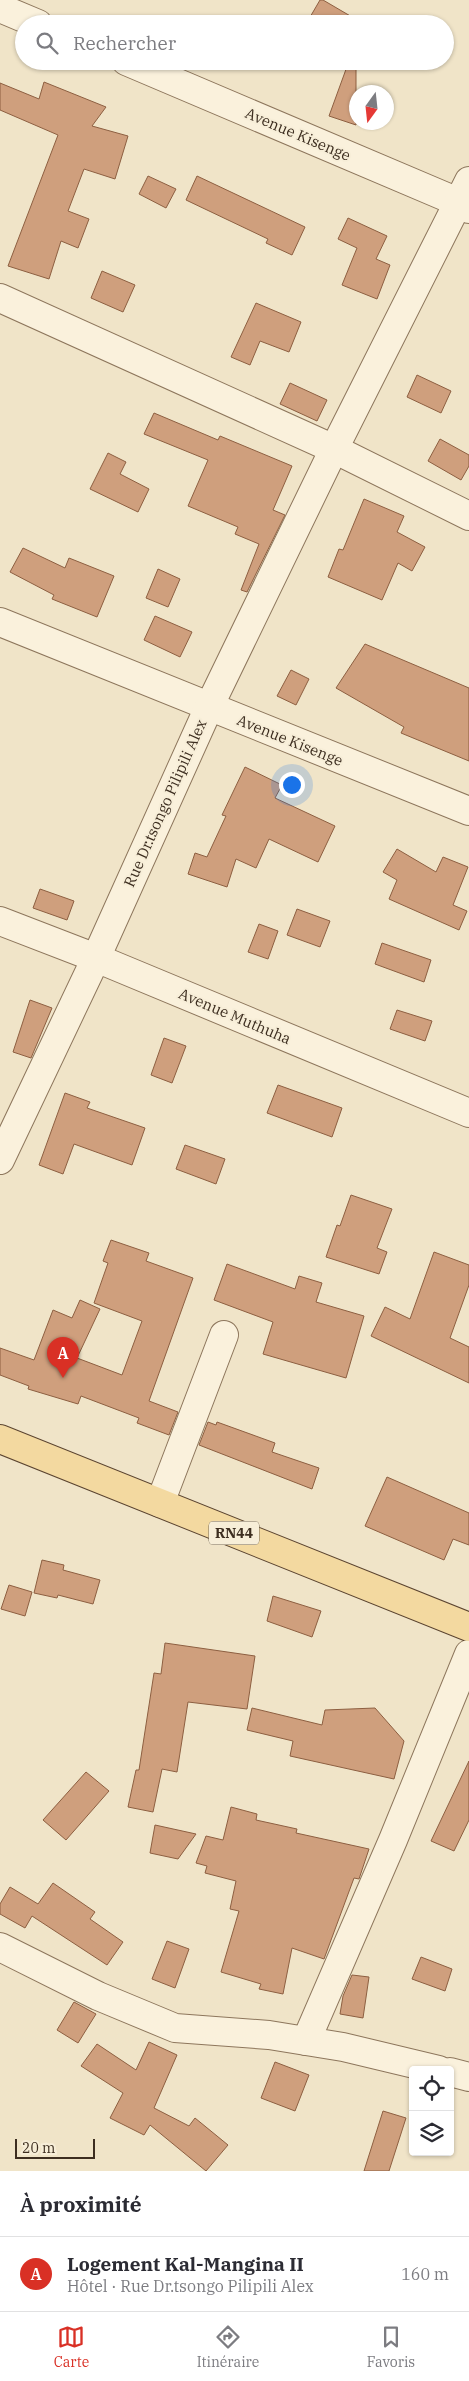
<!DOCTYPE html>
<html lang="fr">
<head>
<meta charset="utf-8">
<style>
	body { margin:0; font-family:"IBM Plex Serif",serif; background:#f7f7f7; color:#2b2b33 }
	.controls { position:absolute; right:15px; bottom:15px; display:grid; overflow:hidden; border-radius:5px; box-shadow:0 1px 4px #0004 }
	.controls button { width:45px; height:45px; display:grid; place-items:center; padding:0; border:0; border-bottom:1px solid #e1e1e2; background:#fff; color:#2b2b33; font:25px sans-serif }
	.compass { position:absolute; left:349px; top:85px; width:45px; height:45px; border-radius:50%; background:#fff; box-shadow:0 1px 4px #0004; rotate:195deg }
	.scale { position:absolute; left:15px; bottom:12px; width:80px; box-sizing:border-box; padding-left:5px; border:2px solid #3d2e20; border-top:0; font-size:14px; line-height:18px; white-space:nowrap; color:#3d2e20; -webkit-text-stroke:4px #f7eed8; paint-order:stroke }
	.you { position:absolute; left:291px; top:784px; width:18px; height:18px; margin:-12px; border:4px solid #fff; border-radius:50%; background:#1a73e8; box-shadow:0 0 0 8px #1a73e833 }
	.badge { display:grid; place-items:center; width:32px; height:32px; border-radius:50%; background:#d93025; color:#fff; font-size:16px; font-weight:700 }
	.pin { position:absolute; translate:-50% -41px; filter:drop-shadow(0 1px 2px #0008) }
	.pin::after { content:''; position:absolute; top:26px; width:18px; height:15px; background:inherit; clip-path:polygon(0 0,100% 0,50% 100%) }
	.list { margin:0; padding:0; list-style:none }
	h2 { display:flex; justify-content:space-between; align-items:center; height:65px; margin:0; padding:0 20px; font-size:21px }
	h2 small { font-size:16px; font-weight:400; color:#7c7c81 }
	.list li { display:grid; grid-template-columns:32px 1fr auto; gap:15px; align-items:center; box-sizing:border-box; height:75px; padding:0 20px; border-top:1px solid #e1e1e2 }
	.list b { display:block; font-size:19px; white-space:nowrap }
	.list p { margin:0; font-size:16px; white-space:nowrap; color:#7c7c81 }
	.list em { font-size:16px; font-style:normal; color:#7c7c81 }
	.icon { flex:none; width:28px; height:28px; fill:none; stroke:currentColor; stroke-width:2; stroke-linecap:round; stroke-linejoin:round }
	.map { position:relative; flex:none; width:469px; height:2171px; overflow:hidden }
	.search { position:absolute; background:#fff; box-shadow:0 1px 4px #0004; left:15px; right:15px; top:15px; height:55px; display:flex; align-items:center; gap:12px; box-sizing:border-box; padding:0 18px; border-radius:28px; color:#7c7c81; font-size:19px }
	.sheet { height:140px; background:#fff }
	nav { display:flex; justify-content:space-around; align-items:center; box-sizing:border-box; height:70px; border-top:1px solid #e1e1e2; background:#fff; font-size:14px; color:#7c7c81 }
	nav a { display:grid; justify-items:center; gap:2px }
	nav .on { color:#d93025 }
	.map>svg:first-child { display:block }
	.building { fill:#cf9f7d; stroke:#8d5f41 }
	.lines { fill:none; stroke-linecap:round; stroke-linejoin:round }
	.minor-casing { stroke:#8d765c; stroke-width:30 }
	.major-casing { stroke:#5b4430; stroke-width:30 }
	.minor { stroke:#faf1dc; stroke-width:28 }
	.major { stroke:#f3d9a0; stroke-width:28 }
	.labels { text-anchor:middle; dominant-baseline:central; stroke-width:4; stroke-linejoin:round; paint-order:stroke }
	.shield { fill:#f7eed8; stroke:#756857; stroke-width:1 }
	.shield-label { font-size:14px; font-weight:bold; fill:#3d2e20 }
	.street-label { font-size:15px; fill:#3d2e20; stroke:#f7eed8 }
</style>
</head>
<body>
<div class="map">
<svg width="469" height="2171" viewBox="0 0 469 2171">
	<rect width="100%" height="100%" fill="#f0e4c8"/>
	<g class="building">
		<path d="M320 0H323L364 24H306Z"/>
		<path d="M349 61H356V125L329 116Z"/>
		<path d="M44 82 106 107 92 126 128 136 115 179 84 169 68 211 89 219 78 248 61 241 49 279 8 266 58 135 0 110V83L39 99Z"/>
		<path d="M148 176 176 189 166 208 139 194Z"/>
		<path d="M197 176 305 227 292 255 266 243 268 239 186 200Z"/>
		<path d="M348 218 387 236 376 259 390 265 377 299 342 285 357 248 338 239Z"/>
		<path d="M102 271 135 285 123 312 91 298Z"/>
		<path d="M256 303 301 322 289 352 260 341 250 365 231 357Z"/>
		<path d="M417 375 451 391 441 413 407 397Z"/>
		<path d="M290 383 327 400 317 421 280 404Z"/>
		<path d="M154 413 218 440 220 436 292 466 273 510 285 515 247 592 241 590 259 544 235 534 238 527 188 506 208 460 144 434Z"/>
		<path d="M440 439 469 455V466L461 480 428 461Z"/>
		<path d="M108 453 126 462 120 474 149 489 138 512 90 489Z"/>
		<path d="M364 499 404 516 397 532 425 547 412 571 398 563 382 600 328 577 339 549 343 550Z"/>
		<path d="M23 548 65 568 69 558 114 576 97 617 52 599 54 595 10 572Z"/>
		<path d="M158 569 180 579 168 607 146 598Z"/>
		<path d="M155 616 192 632 180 657 144 640Z"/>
		<path d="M365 644 469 688V761L401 733 404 727 336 688Z"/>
		<path d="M291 670 309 679 296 705 277 696Z"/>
		<path d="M245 767 282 785 275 798 335 826 318 862 269 839 256 868 236 859 227 887 188 874 195 853 207 857 226 816 222 815Z"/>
		<path d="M397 849 436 872 443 857 468 867 453 905 467 911 459 930 389 899 397 880 383 872Z"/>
		<path d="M40 889 74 901 67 920 33 908Z"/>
		<path d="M297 909 330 921 320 947 287 935Z"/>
		<path d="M259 924 278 931 268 959 248 952Z"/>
		<path d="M382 943 431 960 424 982 375 964Z"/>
		<path d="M30 1000 52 1008 31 1058 13 1052Z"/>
		<path d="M397 1010 432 1021 425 1041 390 1029Z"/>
		<path d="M164 1038 186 1046 172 1083 151 1075Z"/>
		<path d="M278 1085 342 1108 332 1137 267 1113Z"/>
		<path d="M65 1093 90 1102 87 1108 145 1128 132 1165 74 1144 63 1174 39 1165Z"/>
		<path d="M185 1145 225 1159 216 1184 176 1169Z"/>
		<path d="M351 1195 392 1209 377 1248 387 1252 379 1274 326 1257 337 1225 340 1226Z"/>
		<path d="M111 1240 149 1253 146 1261 193 1278 149 1401 178 1412 169 1435 137 1423 139 1418 81 1396 78 1404 28 1389 29 1386 0 1375V1348L34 1360 53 1310 72 1318 80 1300 100 1309 77 1358 122 1375 142 1321 94 1303 108 1263 103 1261Z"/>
		<path d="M434 1252 469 1265V1285L450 1338 469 1347V1383L371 1336 385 1307 410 1319Z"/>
		<path d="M227 1264 295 1289 299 1276 322 1283 316 1302 364 1316 346 1378 263 1354 273 1322 214 1300Z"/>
		<path d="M208 1422 216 1425 217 1422 275 1443 272 1452 319 1468 312 1489 199 1445Z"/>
		<path d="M387 1477 469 1513V1545L453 1539 444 1560 365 1526Z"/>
		<path d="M42 1560 64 1565 63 1570 100 1580 93 1604 58 1595 57 1598 34 1593Z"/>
		<path d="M9 1585 32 1592 25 1616 1 1609Z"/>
		<path d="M273 1596 321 1611 312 1637 267 1621Z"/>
		<path d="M165 1643 255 1656 247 1709 188 1702 177 1772 162 1769 153 1812 128 1807 136 1770H139L154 1673 161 1674Z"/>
		<path d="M252 1708 322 1725 325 1710 375 1708 404 1741 394 1779 290 1756 293 1741 247 1730Z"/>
		<path d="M469 1761V1820L454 1851 431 1841Z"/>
		<path d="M86 1772 109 1791 66 1840 43 1820Z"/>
		<path d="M231 1807 257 1814 256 1820 297 1829 296 1833 369 1849 359 1879 354 1878 324 1959 292 1948 283 1994 259 1989 261 1984 221 1972 239 1911 230 1909 236 1881 205 1873 207 1866 196 1863 206 1836 223 1840Z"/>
		<path d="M155 1825 196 1834 178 1859 150 1853Z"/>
		<path d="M53 1883 95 1912 90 1919 123 1942 107 1965 32 1916 25 1928 0 1914V1904L10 1887 38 1904Z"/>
		<path d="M167 1941 189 1949 175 1988 152 1979Z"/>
		<path d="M421 1957 452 1969 445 1991 412 1979Z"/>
		<path d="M352 1975 369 1977 363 2018 340 2014 343 1996Z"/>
		<path d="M74 2002 96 2014 78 2043 57 2030Z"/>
		<path d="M149 2042 177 2055 154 2108 189 2126 195 2118 228 2145 206 2171 150 2125 144 2135 110 2118 123 2093 81 2066 97 2044 136 2070Z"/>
		<path d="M275 2062 309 2075 295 2111 261 2098Z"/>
		<path d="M383 2111 406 2118 389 2171H364Z"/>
	</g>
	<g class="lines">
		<defs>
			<g id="minor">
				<path d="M0 8 38 24"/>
				<path d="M126 61 458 202 469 209"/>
				<path d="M0 298 334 449 469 516"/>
				<path d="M0 622 469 811"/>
				<path d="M0 921 96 958 469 1113"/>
				<path d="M0 1160 96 958 209 707 334 449 469 181"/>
				<path d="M160 1503 224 1335"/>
				<path d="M0 1947 98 1996 175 2028 269 2035 343 2047 439 2070"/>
				<path d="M306 2041 393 1840 469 1654"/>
				<path d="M450 2072 469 2077"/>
			</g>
			<path id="major" d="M0 1439 469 1627"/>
		</defs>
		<use href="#minor" class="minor-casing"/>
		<use href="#major" class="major-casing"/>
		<use href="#minor" class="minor"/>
		<use href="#major" class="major"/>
	</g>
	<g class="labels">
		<rect class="shield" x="209" y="1521.5" width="50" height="23" rx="4"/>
		<g class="shield-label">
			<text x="234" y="1533">RN44</text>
		</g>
		<g class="street-label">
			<text transform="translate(298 134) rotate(23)">Avenue Kisenge</text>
			<text transform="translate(290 740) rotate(22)">Avenue Kisenge</text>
			<text transform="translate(165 803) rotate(-66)">Rue Dr.tsongo Pilipili Alex</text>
			<text transform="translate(235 1016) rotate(23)">Avenue Muthuha</text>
		</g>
	</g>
</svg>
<div class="controls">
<button><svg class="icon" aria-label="locate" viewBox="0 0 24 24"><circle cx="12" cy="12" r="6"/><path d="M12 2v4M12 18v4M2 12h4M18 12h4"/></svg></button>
<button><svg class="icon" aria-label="layers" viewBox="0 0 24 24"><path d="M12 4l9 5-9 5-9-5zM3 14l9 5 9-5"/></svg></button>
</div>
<svg class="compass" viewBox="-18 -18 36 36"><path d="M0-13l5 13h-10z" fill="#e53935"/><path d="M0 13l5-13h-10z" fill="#7c7c81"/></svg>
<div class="scale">20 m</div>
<div class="you"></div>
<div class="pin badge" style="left:63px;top:1378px">A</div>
<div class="search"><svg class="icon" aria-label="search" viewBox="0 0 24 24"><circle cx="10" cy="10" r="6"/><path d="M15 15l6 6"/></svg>Rechercher</div>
</div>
<section class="sheet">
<h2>À proximité<small></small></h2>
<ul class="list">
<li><span class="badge">A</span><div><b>Logement Kal-Mangina II</b><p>Hôtel · Rue Dr.tsongo Pilipili Alex</p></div><em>160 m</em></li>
</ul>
</section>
<nav>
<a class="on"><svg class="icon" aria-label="map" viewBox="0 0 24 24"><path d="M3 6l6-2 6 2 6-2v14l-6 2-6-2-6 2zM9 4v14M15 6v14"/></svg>Carte</a>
<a><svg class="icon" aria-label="directions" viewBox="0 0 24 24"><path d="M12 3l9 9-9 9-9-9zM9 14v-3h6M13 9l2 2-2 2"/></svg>Itinéraire</a>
<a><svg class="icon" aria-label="saved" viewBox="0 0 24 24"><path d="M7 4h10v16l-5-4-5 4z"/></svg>Favoris</a>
</nav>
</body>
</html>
